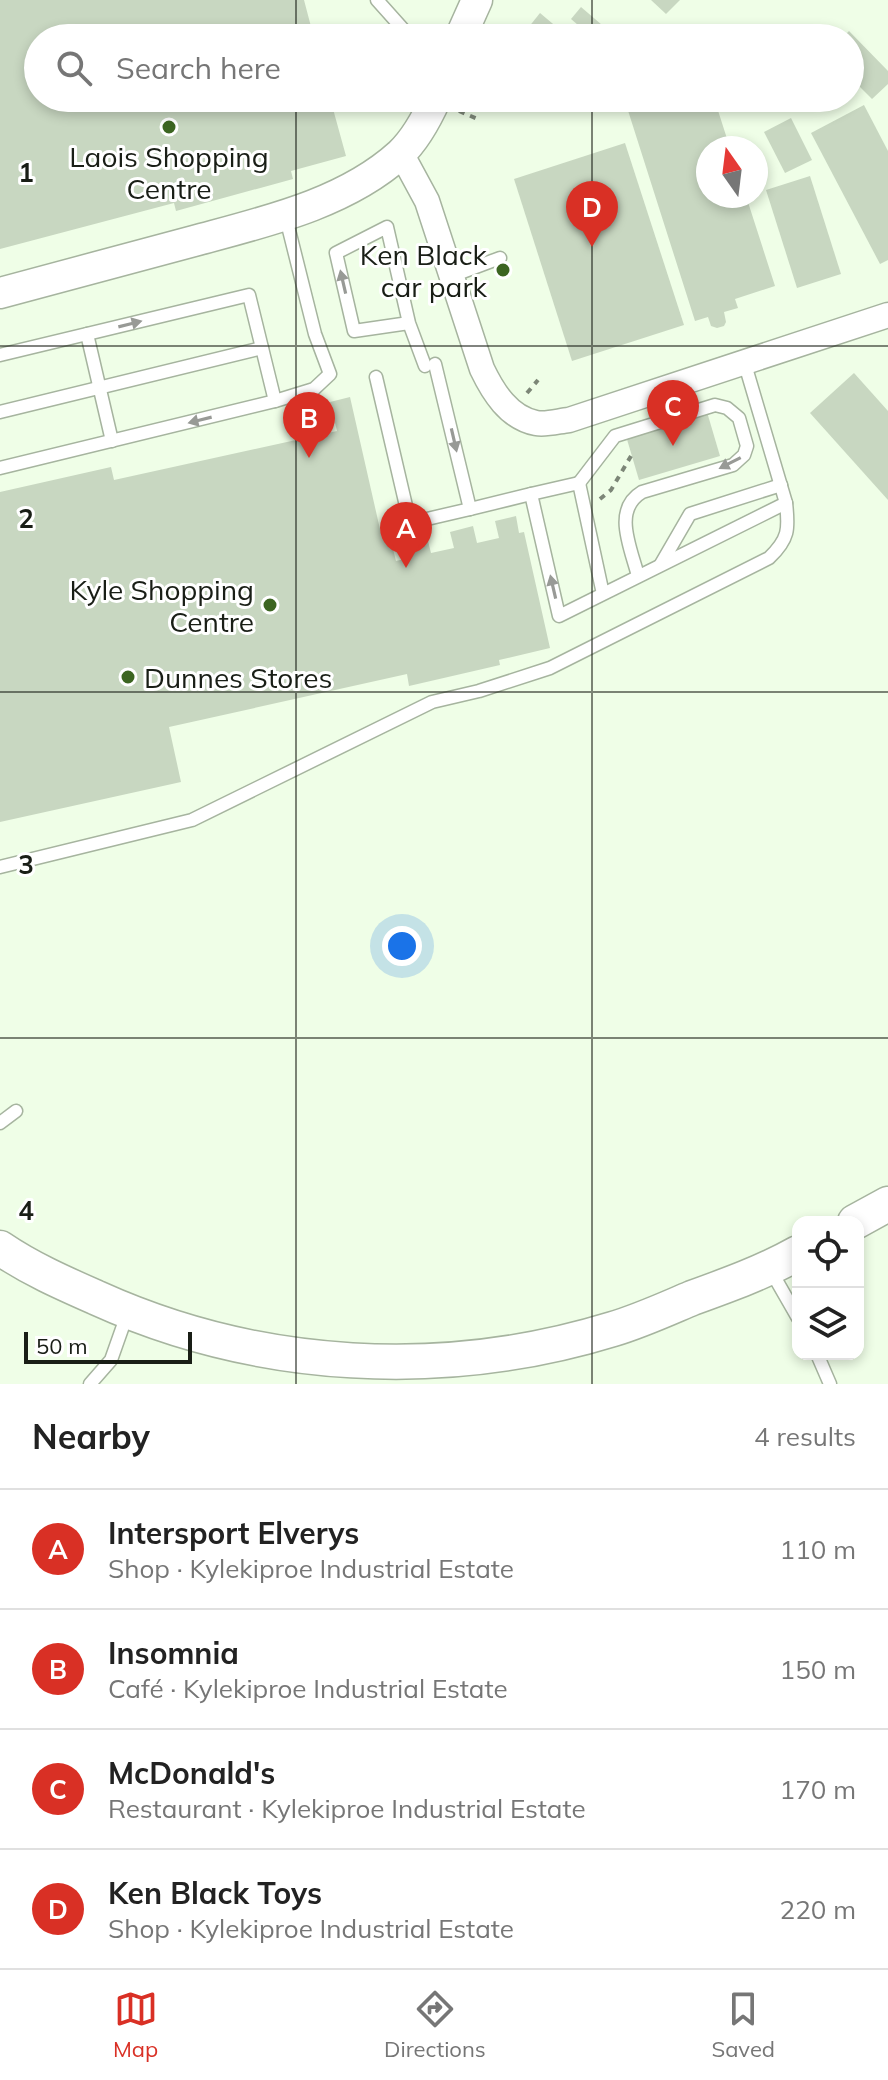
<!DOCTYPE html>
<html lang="en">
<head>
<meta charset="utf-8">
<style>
	body { margin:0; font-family:Mulish,sans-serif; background:#f2f2f2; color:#222 }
	.controls { position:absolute; right:24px; bottom:24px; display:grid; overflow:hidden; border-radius:16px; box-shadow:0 4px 12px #0003 }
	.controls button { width:72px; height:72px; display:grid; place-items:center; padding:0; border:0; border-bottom:2px solid #e0e0e0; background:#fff; color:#222; font:40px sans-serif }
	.compass { position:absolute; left:696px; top:136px; width:72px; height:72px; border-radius:50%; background:#fff; box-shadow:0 4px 12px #0003; rotate:346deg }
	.scale { position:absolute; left:24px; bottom:20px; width:168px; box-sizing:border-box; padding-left:8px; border:4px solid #191e16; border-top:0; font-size:22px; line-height:28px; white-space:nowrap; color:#191e16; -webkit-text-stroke:6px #fff; paint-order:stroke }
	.you { position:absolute; left:402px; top:946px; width:28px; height:28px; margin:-20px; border:6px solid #fff; border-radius:50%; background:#1a73e8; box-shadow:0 0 0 12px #1a73e833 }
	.badge { display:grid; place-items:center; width:52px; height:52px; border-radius:50%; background:#d93025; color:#fff; font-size:26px; font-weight:700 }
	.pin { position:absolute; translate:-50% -66px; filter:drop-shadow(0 2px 4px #0008) }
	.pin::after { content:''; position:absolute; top:42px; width:28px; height:24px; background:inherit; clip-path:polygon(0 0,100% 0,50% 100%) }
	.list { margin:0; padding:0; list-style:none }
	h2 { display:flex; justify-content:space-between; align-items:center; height:104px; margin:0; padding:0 32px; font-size:34px }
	h2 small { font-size:26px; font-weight:400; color:#767676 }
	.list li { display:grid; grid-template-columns:52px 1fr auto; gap:24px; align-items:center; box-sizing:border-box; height:120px; padding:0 32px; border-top:2px solid #e0e0e0 }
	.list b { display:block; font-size:30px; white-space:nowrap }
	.list p { margin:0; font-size:26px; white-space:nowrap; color:#767676 }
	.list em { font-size:26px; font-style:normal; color:#767676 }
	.icon { flex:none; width:44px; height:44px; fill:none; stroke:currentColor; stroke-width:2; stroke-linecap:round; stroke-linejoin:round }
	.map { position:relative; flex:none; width:888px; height:1384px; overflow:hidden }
	.search { position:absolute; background:#fff; box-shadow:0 4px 12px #0003; left:24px; right:24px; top:24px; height:88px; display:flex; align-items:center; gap:20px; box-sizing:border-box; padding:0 28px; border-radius:44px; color:#767676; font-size:30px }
	.sheet { height:584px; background:#fff }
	nav { display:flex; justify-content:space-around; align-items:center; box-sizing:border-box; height:112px; border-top:2px solid #e0e0e0; background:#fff; font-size:22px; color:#767676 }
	nav a { display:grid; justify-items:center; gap:4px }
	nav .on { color:#d93025 }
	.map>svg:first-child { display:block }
	.building { fill:#c8d7c1 }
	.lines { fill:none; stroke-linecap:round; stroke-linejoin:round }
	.service-casing { stroke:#a6b49f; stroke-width:15 }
	.minor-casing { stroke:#a6b49f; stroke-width:27 }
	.tertiary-casing { stroke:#a6b49f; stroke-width:33 }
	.secondary-casing { stroke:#a6b49f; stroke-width:37 }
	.path { stroke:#7c8677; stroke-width:4; stroke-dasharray:6 6; stroke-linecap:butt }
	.service { stroke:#fff; stroke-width:12 }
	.minor { stroke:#fff; stroke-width:24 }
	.tertiary { stroke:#fff; stroke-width:30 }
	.secondary { stroke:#fff; stroke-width:34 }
	.oneway { fill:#989a96 }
	.grid { fill:none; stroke:#191e16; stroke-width:2; stroke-opacity:0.55 }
	.poi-dot { fill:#3c6521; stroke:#fff; stroke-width:3 }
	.labels { text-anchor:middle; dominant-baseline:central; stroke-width:6; stroke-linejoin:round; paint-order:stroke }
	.poi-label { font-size:28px; fill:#191e16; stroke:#fff; text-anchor:end }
	.grid-label { font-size:26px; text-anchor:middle; font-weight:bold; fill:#191e16; stroke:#fff; stroke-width:6; stroke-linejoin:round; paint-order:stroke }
</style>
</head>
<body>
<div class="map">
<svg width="888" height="1384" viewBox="0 0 888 1384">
	<rect width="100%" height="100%" fill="#effee7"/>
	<g class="building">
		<path d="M0 0H304L314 38H38V98H330L346 156 291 171 293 179 176 211 174 203 0 249Z"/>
		<path d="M651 0H680L666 14Z"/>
		<path d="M581 7 602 25 592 37 571 19Z"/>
		<path d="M540 13 559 29 551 38H520Z"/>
		<path d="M849 31 888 71V84L872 99 850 77V38H842Z"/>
		<path d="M624 98H714L730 148H708V196H746L775 286 735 299 738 308 724 312 726 322 724 326 717 328 711 326 708 317 695 321Z"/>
		<path d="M864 105 888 151V260L880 264 811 133Z"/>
		<path d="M791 118 812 160 785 173 764 132Z"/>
		<path d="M625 143 684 325 572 361 514 179Z"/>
		<path d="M810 176 841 274 797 288 766 190Z"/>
		<path d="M854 373 888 411V500L810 413Z"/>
		<path d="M350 397 382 538 390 537 396 561 409 558 405 542 427 537 431 553 454 548 450 532 473 526 477 543 499 538 495 521 516 516 519 533 524 532 550 648 499 660 500 665 409 686 407 674 169 727 181 782 0 822V492L111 467 114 480 337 431 330 402Z"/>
		<path d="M707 412 720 456 639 480 626 436Z"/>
	</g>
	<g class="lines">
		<defs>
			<g id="service">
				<path d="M377 0 411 38"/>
				<path d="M452 276 500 258"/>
				<path d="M409 323 354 331 336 253 387 227 409 323 425 366"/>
				<path d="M87 334 112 441"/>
				<path d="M0 355 249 295 275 401"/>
				<path d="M376 377 410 523 470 509 435 364"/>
				<path d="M0 412 262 348"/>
				<path d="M0 468 275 401 314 389 330 374 315 334 285 214"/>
				<path d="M579 483 615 436 715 405 727 408 739 418 747 446 744 455 733 465 642 492C612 510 631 548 638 576"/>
				<path d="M470 509 531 494"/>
				<path d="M661 564 690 514 781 485"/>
				<path d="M603 594 579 483 531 494 559 616 786 503"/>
				<path d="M0 867 192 820 432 702 479 691 550 668 769 558C789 539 789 529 786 503L744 361"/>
				<path d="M0 1123 16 1111"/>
				<path d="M771 1271 798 1318"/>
				<path d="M817 1354 830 1384"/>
				<path d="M90 1384 111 1360 123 1326 132 1314"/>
			</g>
			<path id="minor" d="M401 153 427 201 482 369C493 392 509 418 536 423 546 425 559 421 569 420L888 315"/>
			<g id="tertiary">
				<path d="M460 38 477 0"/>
				<path d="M0 293C65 276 129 258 194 241 264 222 345 204 400 154 416 139 427 118 436 98"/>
			</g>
			<g id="secondary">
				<path d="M855 1222 888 1204"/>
				<path d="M0 1248C31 1269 63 1283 97 1298 258 1371 444 1381 613 1329 640 1321 666 1309 692 1298 728 1285 764 1272 798 1253"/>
			</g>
		</defs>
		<use href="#service" class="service-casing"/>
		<use href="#minor" class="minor-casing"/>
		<use href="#tertiary" class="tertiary-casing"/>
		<use href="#secondary" class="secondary-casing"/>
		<g class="path">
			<path d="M459 111 480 120"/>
			<path d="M527 393 538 380"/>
			<path d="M600 499 611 490 631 456"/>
		</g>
		<use href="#service" class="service"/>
		<use href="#minor" class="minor"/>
		<use href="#tertiary" class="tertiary"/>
		<use href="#secondary" class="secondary"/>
	</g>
	<defs><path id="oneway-solid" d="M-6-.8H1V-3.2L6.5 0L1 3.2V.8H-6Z" transform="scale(2)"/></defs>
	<g class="oneway">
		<use href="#oneway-solid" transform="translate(343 282) rotate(-103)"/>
		<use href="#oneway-solid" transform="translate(130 324) rotate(-14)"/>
		<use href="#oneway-solid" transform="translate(200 420) rotate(166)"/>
		<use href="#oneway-solid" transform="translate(454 440) rotate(77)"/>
		<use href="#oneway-solid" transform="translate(730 463) rotate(153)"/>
		<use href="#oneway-solid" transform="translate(553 587) rotate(-103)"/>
	</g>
	<path class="grid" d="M296 0V38M592 0V38M296 98V1384M592 98V1384M0 346H888M0 692H888M0 1038H888"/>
	<g class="poi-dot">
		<circle cx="169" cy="127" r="8"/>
		<circle cx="503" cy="270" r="8"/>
		<circle cx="270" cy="605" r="8"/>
		<circle cx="128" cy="677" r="8"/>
	</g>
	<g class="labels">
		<g class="poi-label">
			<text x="169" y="156" text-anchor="middle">Laois Shopping<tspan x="169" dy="32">Centre</tspan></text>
			<text x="487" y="254">Ken Black<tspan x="487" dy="32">car park</tspan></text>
			<text x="254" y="589">Kyle Shopping<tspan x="254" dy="32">Centre</tspan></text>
			<text x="144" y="677" text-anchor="start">Dunnes Stores</text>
		</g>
	</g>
	<g class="grid-label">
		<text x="26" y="182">1</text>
		<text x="26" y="528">2</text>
		<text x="26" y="874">3</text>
		<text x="26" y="1220">4</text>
	</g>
</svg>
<div class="controls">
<button><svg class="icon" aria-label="locate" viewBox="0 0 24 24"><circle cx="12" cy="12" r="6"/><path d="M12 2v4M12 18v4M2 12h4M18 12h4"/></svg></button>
<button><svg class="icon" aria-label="layers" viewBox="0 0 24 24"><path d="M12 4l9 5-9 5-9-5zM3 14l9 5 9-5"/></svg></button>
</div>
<svg class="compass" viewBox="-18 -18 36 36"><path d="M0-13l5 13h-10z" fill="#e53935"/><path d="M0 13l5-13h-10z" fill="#767676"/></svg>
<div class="scale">50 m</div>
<div class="you"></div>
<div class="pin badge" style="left:406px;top:568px">A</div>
<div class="pin badge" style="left:309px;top:458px">B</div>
<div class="pin badge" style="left:673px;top:446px">C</div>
<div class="pin badge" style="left:592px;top:247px">D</div>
<div class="search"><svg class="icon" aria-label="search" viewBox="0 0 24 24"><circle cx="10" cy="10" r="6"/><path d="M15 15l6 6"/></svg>Search here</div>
</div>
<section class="sheet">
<h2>Nearby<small>4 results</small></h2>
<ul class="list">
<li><span class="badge">A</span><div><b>Intersport Elverys</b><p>Shop · Kylekiproe Industrial Estate</p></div><em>110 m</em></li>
<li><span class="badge">B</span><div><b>Insomnia</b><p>Café · Kylekiproe Industrial Estate</p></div><em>150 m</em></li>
<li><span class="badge">C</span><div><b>McDonald's</b><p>Restaurant · Kylekiproe Industrial Estate</p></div><em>170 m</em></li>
<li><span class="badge">D</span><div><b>Ken Black Toys</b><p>Shop · Kylekiproe Industrial Estate</p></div><em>220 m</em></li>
</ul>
</section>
<nav>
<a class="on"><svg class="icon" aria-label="map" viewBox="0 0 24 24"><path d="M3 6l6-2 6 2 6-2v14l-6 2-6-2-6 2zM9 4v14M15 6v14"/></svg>Map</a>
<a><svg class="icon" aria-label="directions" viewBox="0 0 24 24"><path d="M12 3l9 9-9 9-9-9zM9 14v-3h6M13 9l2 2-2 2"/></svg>Directions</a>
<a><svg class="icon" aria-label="saved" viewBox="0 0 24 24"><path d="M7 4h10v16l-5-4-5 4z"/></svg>Saved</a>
</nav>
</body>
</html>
